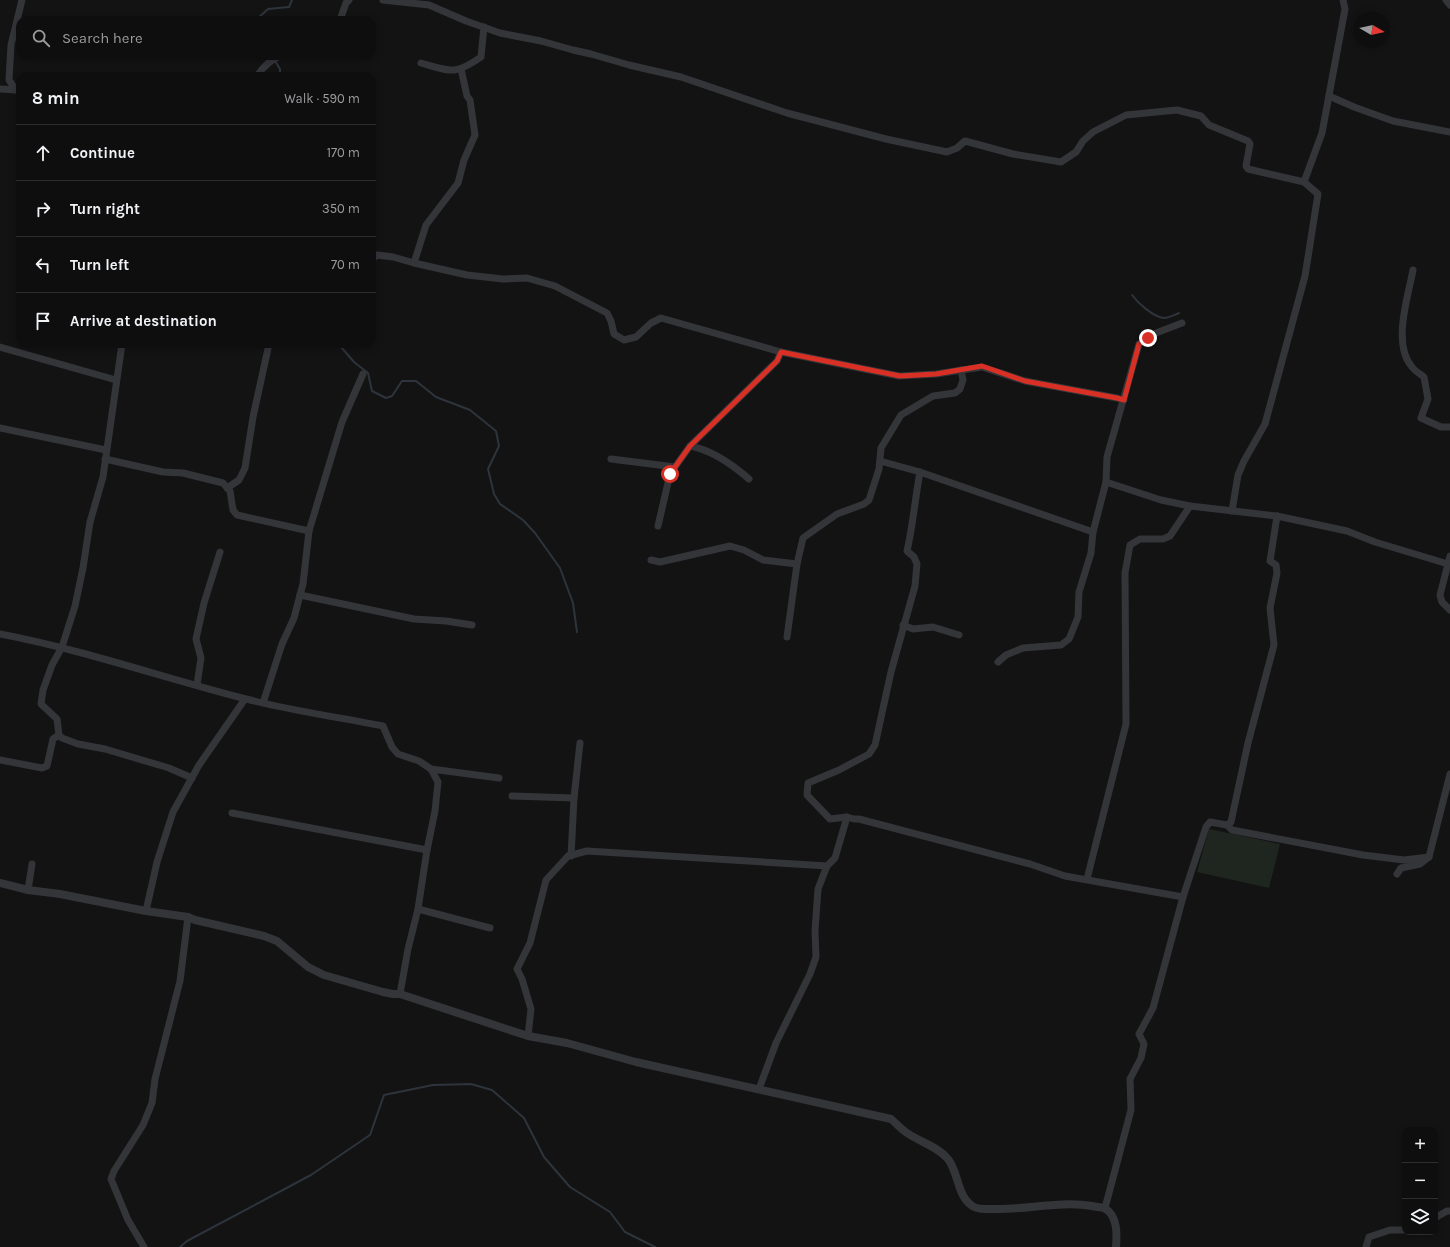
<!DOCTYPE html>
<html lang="en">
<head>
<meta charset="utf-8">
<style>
	body { margin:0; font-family:Karla,sans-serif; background:#171718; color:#f1f3f6 }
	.controls { position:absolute; right:12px; bottom:12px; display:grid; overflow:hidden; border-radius:8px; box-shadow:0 2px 6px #0003 }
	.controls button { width:36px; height:36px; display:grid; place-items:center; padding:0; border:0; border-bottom:1px solid #2e2e2f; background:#0e0e0f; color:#f1f3f6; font:20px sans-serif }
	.compass { position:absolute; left:1354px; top:12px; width:36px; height:36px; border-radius:50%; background:#0e0e0f; box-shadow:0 2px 6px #0003; rotate:99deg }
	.stop { position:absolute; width:12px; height:12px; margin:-9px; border:3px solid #d93025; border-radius:50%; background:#fff }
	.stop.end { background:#d93025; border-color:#fff; box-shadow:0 1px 4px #0008 }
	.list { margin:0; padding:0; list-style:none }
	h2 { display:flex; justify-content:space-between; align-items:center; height:52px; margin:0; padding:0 16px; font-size:17px }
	h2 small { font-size:13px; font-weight:400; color:#9b9c9e }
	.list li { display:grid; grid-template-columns:26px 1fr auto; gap:12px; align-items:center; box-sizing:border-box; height:56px; padding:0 16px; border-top:1px solid #2e2e2f }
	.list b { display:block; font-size:15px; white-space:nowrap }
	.list em { font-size:13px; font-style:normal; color:#9b9c9e }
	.icon { flex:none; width:22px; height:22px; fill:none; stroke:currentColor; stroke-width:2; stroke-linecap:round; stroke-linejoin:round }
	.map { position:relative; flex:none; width:1450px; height:1247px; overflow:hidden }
	.search { position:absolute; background:#0e0e0f; box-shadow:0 2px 6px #0003; left:16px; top:16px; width:360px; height:44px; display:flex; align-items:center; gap:10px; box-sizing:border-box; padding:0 14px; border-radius:12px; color:#9b9c9e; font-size:15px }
	.panel { position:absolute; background:#0e0e0f; box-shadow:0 2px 6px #0003; left:16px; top:72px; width:360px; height:276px; border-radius:12px }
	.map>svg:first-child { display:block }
	.green { fill:#1f2620 }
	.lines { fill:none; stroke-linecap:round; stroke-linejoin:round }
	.stream { stroke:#2d343b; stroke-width:2 }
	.minor { stroke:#343539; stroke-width:7 }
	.tertiary { stroke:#343539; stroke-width:8 }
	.route { stroke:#d93025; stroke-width:5 }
</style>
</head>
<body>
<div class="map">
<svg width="1450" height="1247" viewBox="0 0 1450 1247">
	<rect width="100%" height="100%" fill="#131314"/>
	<path class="green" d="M1209 829 1280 844 1269 888 1197 872Z"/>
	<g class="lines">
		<g class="stream">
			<path d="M257 20 258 18 268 9 289 7 292 0"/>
			<path d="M272 56 280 69V76"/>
			<path d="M372 270 375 274 372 282"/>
			<path d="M1132 295C1138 303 1153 317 1164 318 1169 318 1174 315 1179 313"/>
			<path d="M341 344V347L354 362 368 373 372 391 386 398 392 396 402 381H416L436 397 470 410 496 431 499 446 488 469 494 494 500 504 523 520 535 533 560 568 573 603 577 632"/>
			<path d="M180 1247 187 1241 311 1175 370 1135 384 1095 433 1085 471 1084 492 1090 524 1118 544 1157 570 1187 610 1212 625 1232 655 1247"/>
		</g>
		<g class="minor">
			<path d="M383 0 429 5 466 21 500 33 541 41 573 50 591 54 629 65 681 77 787 113 886 139 947 152 957 148 965 141 1013 154 1061 162 1076 152 1083 141 1093 132 1126 115 1177 110 1201 116 1209 125 1248 141 1250 144 1246 166 1248 169 1304 182 1318 194 1305 276 1265 424 1244 461 1238 475 1232 511"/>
			<path d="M1446 0 1450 5"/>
			<path d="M340 20 346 3 349 0"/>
			<path d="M421 63C450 71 454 76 481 57L484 27"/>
			<path d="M257 76C263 67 270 60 280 56"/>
			<path d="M0 89 18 90"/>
			<path d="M16 90 9 80 11 45 22 0"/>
			<path d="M1329 96 1354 107 1393 121 1450 132"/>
			<path d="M1304 182 1322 133 1345 9 1343 0"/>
			<path d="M372 259 377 255 393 257 414 263 467 275 503 279 527 278 555 286 607 313 611 321 614 334 624 340 636 337 651 323 661 318 781 352 899 376 936 374 982 367 1025 381 1117 398 1124 400"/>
			<path d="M414 263 426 225 458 183 464 160 475 135 470 100 467 96 461 69"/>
			<path d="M1413 270C1408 297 1392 344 1412 367 1415 371 1420 374 1424 377L1428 399 1421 418 1441 427H1450"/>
			<path d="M122 344 103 477 90 522 83 568 75 606 62 647 52 665 43 690 41 704 57 719 59 735 62 738 78 744 105 749 169 768 192 778"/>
			<path d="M0 347 116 380"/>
			<path d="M0 428 106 450"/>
			<path d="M690 446C711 450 733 465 749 479"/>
			<path d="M105 459 163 472 183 473 223 483 230 491 233 510 237 515 309 531"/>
			<path d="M611 459 675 467"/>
			<path d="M880 461 920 472 1093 532"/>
			<path d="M1106 482 1161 500 1190 506 1277 516 1347 531 1375 542 1448 564"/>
			<path d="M227 488 239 480 245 468 253 417 269 344"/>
			<path d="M658 526 670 474 690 446 777 361 781 352"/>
			<path d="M1450 556 1440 595 1442 602 1450 610"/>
			<path d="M651 560 660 562 730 546 744 550 763 560 797 564"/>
			<path d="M300 595 414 619 446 621 472 625"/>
			<path d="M903 625 913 629 933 627 959 635"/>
			<path d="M0 634C84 650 164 678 246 699 292 711 338 717 383 726L392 747 398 754 419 761 431 769 438 782 435 811 427 850 418 909 408 949 400 994"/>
			<path d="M787 637 797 564 803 538 837 514 864 504 869 500 879 469 881 448 901 415 933 396 955 393 960 389 963 380 961 370"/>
			<path d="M998 662 1006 655 1023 648 1061 645 1069 639 1078 617 1079 592 1091 553 1093 532 1106 482 1107 457 1139 344 1156 333 1182 323"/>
			<path d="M197 685 201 658 196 639 204 603 220 552"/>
			<path d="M263 703 282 644 294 618 300 595 303 584 309 531 342 422 363 374"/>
			<path d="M0 760 42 768 47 766 53 739 59 735"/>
			<path d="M431 769 499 778"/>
			<path d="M512 796 574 798"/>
			<path d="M232 813 427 850"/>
			<path d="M847 817 830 819 807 795 808 783 839 770 869 754 875 745 891 672 915 586 917 564 914 557 907 551C913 525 915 499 920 472"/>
			<path d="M1227 825 1232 830 1363 855 1404 860 1429 857"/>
			<path d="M571 856 574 798 580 743"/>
			<path d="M1397 874 1401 868 1420 864 1429 857 1450 774"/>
			<path d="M1087 879 1126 724 1125 573 1130 545 1140 539H1163L1170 536 1190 506"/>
			<path d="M28 890 32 864"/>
			<path d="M418 909 490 928"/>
			<path d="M146 911 157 862 173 812 199 765 245 699"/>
			<path d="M528 1036 531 1009 522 979 517 969 530 943 546 880 568 856 587 851 827 866 835 858 847 817 854 819H859L1030 864 1065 876 1183 897"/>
			<path d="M759 1089 776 1043 810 974 816 957 815 931 818 889 827 866"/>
			<path d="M1105 1208 1131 1110 1130 1079 1141 1058 1144 1044 1139 1034 1153 1008 1183 897 1206 827 1210 822 1227 825 1231 822 1248 743 1274 645 1270 608 1277 573 1276 565 1270 561 1277 516"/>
			<path d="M1435 1218 1447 1211H1450"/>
			<path d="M144 1247 128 1220 111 1179 114 1171 143 1125 152 1103 155 1079 180 981 188 917"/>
			<path d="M1366 1247 1369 1237 1390 1230H1405"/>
		</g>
		<path class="tertiary" d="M0 883 28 890 60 894 146 911 188 917 195 920 264 936 277 941 308 967 324 975 383 992 393 994H400L528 1036 567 1043 636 1062 891 1119C896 1123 901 1129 907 1133 920 1142 937 1146 948 1159 959 1173 957 1198 974 1207 980 1210 991 1209 998 1209 1029 1209 1062 1201 1092 1206 1096 1207 1101 1207 1104 1208 1118 1215 1117 1235 1116 1247"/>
	</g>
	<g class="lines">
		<path class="route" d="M670 474 690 446 777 361 781 352 900 376 936 374 982 366 1025 381 1117 398 1124 400 1139 344 1148 338"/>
	</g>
</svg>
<div class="controls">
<button>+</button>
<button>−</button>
<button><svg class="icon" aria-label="layers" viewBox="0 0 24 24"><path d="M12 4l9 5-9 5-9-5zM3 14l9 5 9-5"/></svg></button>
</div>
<svg class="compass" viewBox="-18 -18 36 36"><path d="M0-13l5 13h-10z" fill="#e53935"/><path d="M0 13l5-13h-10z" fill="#9b9c9e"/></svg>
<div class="stop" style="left:670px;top:474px"></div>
<div class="stop end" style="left:1148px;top:338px"></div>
<div class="search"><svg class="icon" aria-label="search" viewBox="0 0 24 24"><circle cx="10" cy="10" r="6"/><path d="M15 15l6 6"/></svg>Search here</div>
<section class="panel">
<h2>8 min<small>Walk · 590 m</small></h2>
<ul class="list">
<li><svg class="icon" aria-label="ahead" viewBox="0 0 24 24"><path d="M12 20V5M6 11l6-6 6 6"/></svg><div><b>Continue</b></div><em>170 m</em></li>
<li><svg class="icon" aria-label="right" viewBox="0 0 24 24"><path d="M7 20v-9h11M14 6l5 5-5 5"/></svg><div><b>Turn right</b></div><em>350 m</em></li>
<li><svg class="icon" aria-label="left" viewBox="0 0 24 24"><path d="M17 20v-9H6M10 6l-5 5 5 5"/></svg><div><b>Turn left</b></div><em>70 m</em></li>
<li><svg class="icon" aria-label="arrive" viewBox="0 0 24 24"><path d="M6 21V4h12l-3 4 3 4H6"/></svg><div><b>Arrive at destination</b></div></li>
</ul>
</section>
</div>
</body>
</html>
